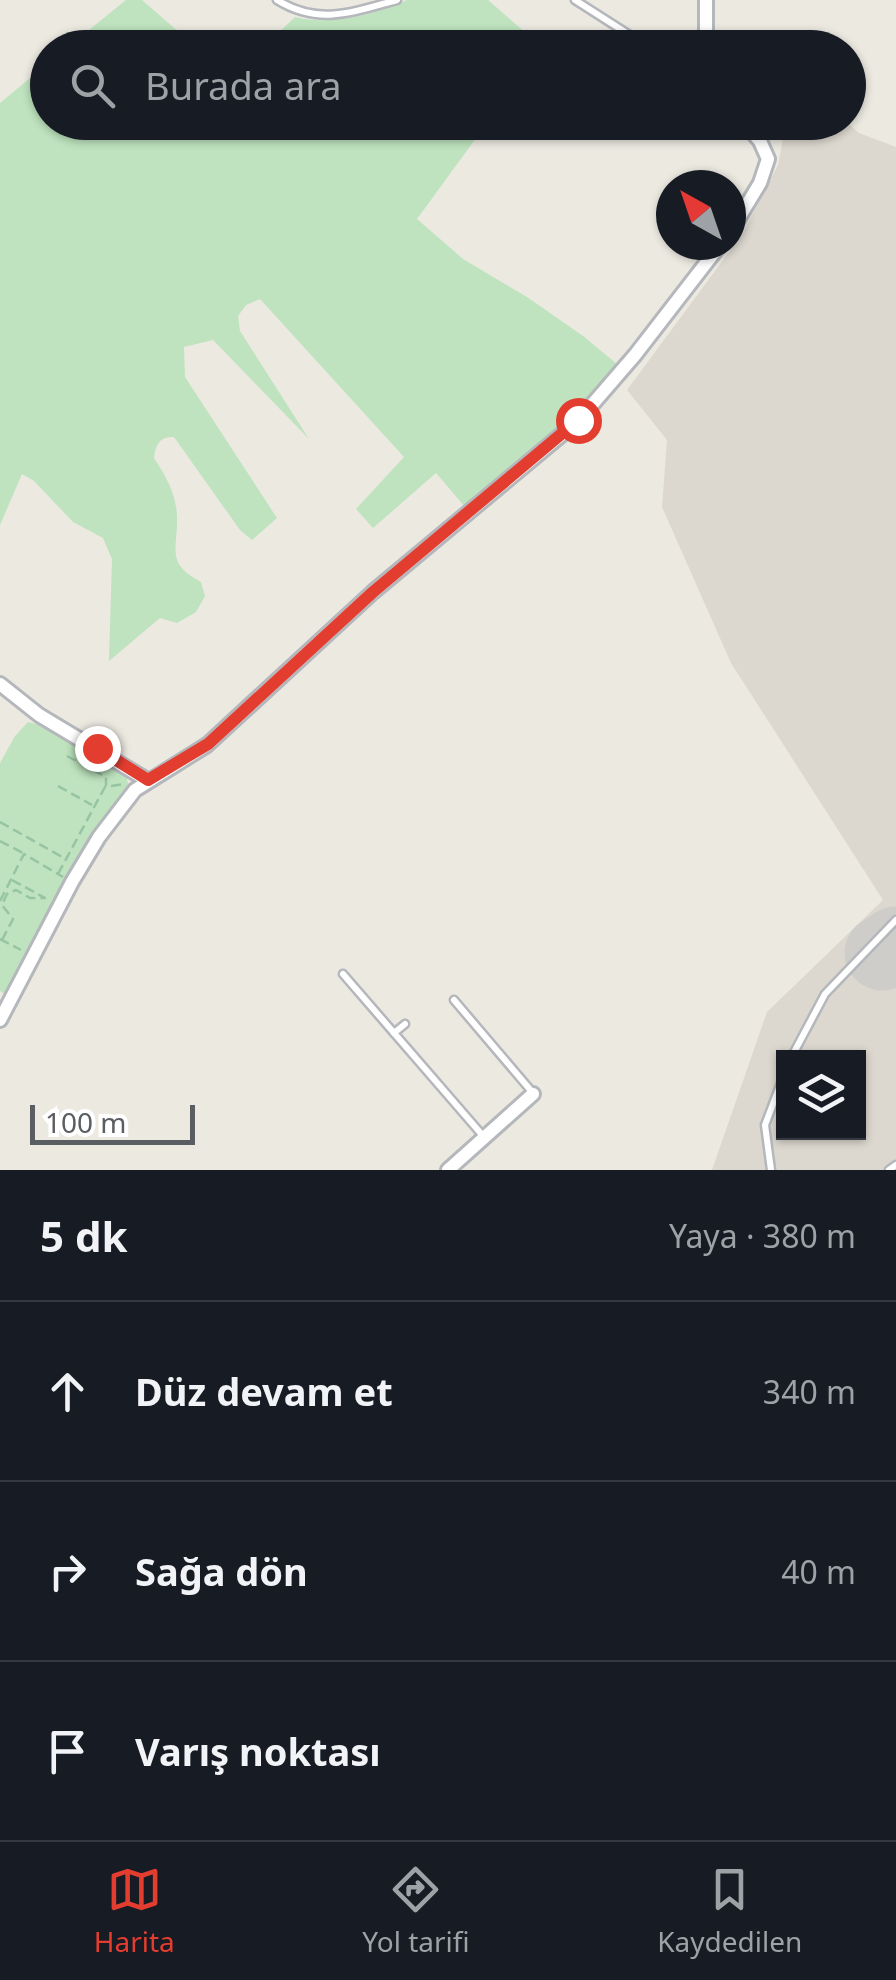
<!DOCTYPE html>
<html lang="tr">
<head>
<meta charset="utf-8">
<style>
	body { margin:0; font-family:"Noto Sans",sans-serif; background:#242831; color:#f1f3f6 }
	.controls { position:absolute; right:30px; bottom:30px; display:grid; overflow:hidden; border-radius:0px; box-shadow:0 2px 8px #0004 }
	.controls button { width:90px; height:90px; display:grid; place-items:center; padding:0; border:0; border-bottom:2px solid #363941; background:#171b24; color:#f1f3f6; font:50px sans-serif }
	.compass { position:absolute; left:656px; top:170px; width:90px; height:90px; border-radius:50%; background:#171b24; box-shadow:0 2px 8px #0004; rotate:320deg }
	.scale { position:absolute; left:30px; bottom:25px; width:165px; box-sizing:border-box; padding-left:10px; border:5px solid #5a5d61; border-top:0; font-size:28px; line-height:35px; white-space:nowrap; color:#5a5d61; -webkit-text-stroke:8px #fff; paint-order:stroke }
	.stop { position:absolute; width:30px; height:30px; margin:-22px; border:8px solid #e33d30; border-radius:50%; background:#fff }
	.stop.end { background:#e33d30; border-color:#fff; box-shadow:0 2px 10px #0008 }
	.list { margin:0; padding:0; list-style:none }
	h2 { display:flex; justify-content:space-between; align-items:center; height:130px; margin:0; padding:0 40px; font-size:42px }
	h2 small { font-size:32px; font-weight:400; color:#9ea1a6 }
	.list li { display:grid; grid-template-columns:65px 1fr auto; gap:30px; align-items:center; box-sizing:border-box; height:180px; padding:0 40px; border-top:2px solid #363941 }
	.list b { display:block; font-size:38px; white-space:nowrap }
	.list em { font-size:32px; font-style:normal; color:#9ea1a6 }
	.icon { flex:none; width:55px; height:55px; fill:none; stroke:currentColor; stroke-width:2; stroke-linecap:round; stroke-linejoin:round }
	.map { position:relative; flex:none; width:896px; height:1170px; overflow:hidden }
	.search { position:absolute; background:#171b24; box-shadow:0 2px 8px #0004; left:30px; right:30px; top:30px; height:110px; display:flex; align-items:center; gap:25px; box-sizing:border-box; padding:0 35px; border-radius:55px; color:#9ea1a6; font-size:38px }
	.sheet { height:670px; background:#171b24 }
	nav { display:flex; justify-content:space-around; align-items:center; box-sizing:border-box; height:140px; border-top:2px solid #363941; background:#171b24; font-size:28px; color:#9ea1a6 }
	nav a { display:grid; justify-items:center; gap:5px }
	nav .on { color:#e33d30 }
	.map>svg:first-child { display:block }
	.education { fill:#dcd8cf; fill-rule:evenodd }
	.green { fill:#bee3be }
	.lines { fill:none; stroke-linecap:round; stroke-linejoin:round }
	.runway { stroke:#cecdc9; stroke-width:75 }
	.service-casing { stroke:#b4b7bb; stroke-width:11 }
	.minor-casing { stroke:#b4b7bb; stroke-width:18 }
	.path { stroke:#97c4a3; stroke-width:2.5; stroke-dasharray:10 5; stroke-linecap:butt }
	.service { stroke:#fff; stroke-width:6 }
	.minor { stroke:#fff; stroke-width:12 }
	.route { stroke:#e33d30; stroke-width:12 }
</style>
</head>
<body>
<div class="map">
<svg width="896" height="1170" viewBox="0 0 896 1170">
	<rect width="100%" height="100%" fill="#ece9e1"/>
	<path class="education" d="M786 123H848L859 133 896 147V1170H712L767 1012 883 900 731 663 662 507 667 440 627 390 743 233 778 165ZM784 1058H858V1132H784Z"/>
	<g class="green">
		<path d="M126 0H142L196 47H68Z"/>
		<path d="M407 0H488L542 47H264L295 17C332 26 373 15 407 0Z"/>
		<path d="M47 64 48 122 487 123 417 219 463 259 527 297 583 336 617 364 574 415 465 507 436 473 373 528 356 509 404 457 260 299 246 305 238 316 240 331 309 439 213 340 184 347 185 377 277 518 252 540 240 530 174 437C159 437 156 444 154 458 166 476 176 494 177 516 178 550 165 563 201 582L205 596 196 612 177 623 160 618 109 661 112 559 103 538 73 522 34 481 22 474 0 525V103Z"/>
		<path d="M28 722 48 727 126 774 129 788 6 995 0 991V763L15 736Z"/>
	</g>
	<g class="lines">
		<path class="runway" d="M882 953 896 944"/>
		<defs>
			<g id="service">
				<path d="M277 0C319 26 353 12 397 0"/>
				<path d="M575 0 650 48"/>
				<path d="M343 974 484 1137"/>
				<path d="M454 1000 533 1093"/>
				<path d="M394 1033 405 1024"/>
				<path d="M791 1058 825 994 896 920"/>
				<path d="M771 1170 765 1125 784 1075"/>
				<path d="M889 1170 896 1165"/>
			</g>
			<g id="minor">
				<path d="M706 0V48"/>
				<path d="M731 231 760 183 768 159 760 141 743 122"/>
				<path d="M0 684 39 715 147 780"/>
				<path d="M0 1020 72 882 99 837 135 790 207 745 373 592 578 421 635 355 720 245"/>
				<path d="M448 1170 533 1094"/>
			</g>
		</defs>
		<use href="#service" class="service-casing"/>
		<use href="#minor" class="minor-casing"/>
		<g class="path">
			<path d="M67 756 106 777V786"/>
			<path d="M58 786 92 805"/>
			<path d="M0 822 64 858"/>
			<path d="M0 841 23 853"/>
			<path d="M58 874 105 787 125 784"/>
			<path d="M12 880 45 898"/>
			<path d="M0 901 24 854 63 877"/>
			<path d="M0 939 21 950"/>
			<path d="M2 940 13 919 2 905 7 894 16 890 30 898H46"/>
		</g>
		<use href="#service" class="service"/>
		<use href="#minor" class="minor"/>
	</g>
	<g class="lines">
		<path class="route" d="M97 748 148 780 208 744 373 592 578 420"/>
	</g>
</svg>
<div class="controls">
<button><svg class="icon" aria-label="layers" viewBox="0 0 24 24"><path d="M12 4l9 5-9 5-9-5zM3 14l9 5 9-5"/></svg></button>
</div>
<svg class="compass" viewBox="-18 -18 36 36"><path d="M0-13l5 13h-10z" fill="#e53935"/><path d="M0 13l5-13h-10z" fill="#9ea1a6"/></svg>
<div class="scale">100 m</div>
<div class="stop" style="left:578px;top:420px"></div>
<div class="stop end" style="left:97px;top:748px"></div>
<div class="search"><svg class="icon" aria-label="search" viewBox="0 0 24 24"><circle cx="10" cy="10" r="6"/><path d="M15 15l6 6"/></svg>Burada ara</div>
</div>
<section class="sheet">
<h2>5 dk<small>Yaya · 380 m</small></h2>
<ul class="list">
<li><svg class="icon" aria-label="ahead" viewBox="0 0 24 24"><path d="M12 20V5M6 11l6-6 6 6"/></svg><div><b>Düz devam et</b></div><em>340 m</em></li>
<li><svg class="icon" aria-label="right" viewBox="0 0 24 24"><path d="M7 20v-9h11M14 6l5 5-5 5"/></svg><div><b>Sağa dön</b></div><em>40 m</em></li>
<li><svg class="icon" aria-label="arrive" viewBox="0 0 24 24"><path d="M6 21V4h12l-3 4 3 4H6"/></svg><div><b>Varış noktası</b></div></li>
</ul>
</section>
<nav>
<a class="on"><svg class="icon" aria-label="map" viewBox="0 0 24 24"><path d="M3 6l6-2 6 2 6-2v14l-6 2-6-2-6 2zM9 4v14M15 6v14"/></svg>Harita</a>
<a><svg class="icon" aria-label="directions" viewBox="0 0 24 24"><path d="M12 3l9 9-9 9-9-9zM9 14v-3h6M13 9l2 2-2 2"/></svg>Yol tarifi</a>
<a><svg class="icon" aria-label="saved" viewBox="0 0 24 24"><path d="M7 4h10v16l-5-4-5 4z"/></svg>Kaydedilen</a>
</nav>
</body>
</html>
